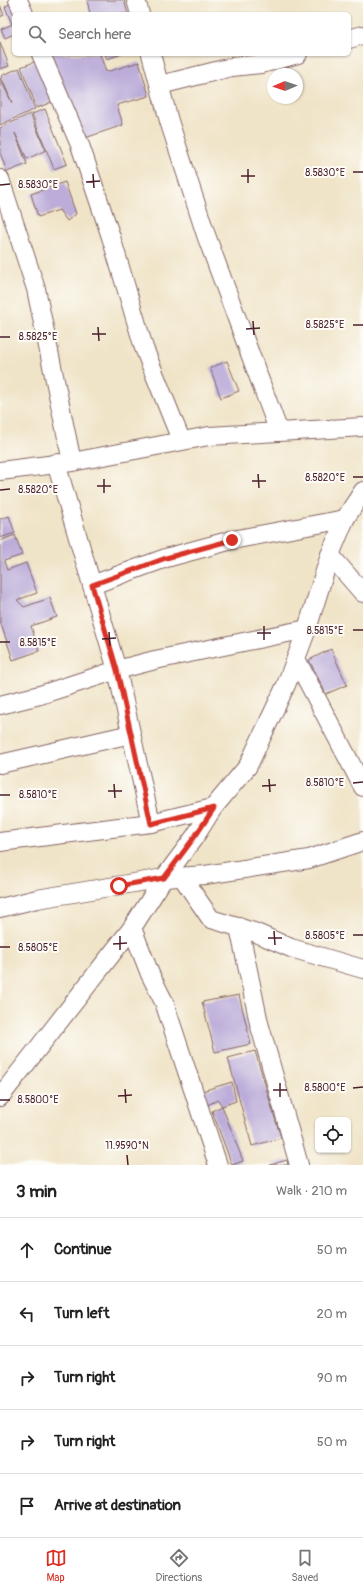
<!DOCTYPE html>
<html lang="en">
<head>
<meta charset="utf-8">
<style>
	body { margin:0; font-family:Pangolin,sans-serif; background:#f6f6f6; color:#222 }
	.controls { position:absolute; right:12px; bottom:12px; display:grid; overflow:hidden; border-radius:6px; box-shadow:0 1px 3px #0004 }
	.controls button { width:36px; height:36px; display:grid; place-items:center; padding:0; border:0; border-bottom:1px solid #e0e0e0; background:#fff; color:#222; font:20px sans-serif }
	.compass { position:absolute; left:267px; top:68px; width:36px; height:36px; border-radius:50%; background:#fff; box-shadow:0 1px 3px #0004; rotate:268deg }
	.stop { position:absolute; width:12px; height:12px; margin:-9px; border:3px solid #d93025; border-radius:50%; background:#fff }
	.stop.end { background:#d93025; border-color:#fff; box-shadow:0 1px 4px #0008 }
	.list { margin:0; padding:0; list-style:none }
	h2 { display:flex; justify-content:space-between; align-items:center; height:52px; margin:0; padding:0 16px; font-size:17px }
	h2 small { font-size:13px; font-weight:400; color:#767676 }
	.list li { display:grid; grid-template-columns:26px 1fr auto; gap:12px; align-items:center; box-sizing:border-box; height:64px; padding:0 16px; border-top:1px solid #e0e0e0 }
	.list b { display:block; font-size:15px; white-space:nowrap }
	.list em { font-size:13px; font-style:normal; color:#767676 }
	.icon { flex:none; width:22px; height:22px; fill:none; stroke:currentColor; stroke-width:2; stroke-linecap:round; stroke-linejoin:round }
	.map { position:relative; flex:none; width:363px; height:1165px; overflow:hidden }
	.search { position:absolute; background:#fff; box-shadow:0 1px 3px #0004; left:12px; right:12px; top:12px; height:44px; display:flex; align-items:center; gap:10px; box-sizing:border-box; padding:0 14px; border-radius:6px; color:#767676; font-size:15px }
	.sheet { height:372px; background:#fff }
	nav { display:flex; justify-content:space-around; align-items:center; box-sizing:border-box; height:56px; border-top:1px solid #e0e0e0; background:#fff; font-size:11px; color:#767676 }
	nav a { display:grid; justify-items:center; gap:2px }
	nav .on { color:#d93025 }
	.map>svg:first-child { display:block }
	.building { fill:#bbacd9 }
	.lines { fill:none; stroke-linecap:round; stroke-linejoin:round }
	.minor-casing { stroke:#846462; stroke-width:20 }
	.minor { stroke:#fff; stroke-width:18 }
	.route { stroke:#d93025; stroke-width:5 }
	.ticks { fill:none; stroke:#4a1f2b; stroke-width:1.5 }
	.ticks-label { font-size:10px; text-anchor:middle; fill:#4a1f2b; stroke:#fdfcf7; stroke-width:4; stroke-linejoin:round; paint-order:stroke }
</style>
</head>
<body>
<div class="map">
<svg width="363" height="1165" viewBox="0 0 363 1165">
	<rect width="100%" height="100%" fill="#fdfcf7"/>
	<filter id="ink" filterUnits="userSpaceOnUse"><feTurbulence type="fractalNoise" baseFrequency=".025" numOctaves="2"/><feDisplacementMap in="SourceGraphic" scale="8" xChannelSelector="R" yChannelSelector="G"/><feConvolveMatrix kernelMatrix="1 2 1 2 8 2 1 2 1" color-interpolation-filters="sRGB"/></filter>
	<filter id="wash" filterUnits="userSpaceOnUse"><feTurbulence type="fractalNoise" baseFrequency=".012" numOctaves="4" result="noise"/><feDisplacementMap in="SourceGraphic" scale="16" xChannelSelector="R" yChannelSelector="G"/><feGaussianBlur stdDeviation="0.9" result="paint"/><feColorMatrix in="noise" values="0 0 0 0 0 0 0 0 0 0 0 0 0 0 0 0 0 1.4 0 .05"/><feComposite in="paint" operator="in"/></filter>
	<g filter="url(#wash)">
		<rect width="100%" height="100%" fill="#f0e4c8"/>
		<g id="blocks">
			<g class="building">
				<path d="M15 0 21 14H14V23L12 24 5 7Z"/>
				<path d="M87 0H124L128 14H90Z"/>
				<path d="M0 5 4 15 0 17Z"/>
				<path d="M13 24 14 34 5 38 1 29Z"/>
				<path d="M0 42 9 66 0 69Z"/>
				<path d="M54 54H100L106 72 139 62 149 96 117 105 123 125 85 138 66 96 51 55Z"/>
				<path d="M105 54H122L107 59Z"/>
				<path d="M37 61 54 101 37 108 21 67Z"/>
				<path d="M19 68 35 109 0 125V78L12 103 1 76Z"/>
				<path d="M45 109 67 164 54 169 32 114Z"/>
				<path d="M30 114 46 150 27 159 15 133 27 164 7 172 0 153V128Z"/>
				<path d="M65 182 76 214 67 221 59 210 38 217 31 194Z"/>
				<path d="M227 361 239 391 221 398 210 368Z"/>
				<path d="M9 516 15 533 0 538V519Z"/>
				<path d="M15 535 22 555 4 561 7 570 26 563 37 593 17 600 24 607 50 598 57 617 31 626 39 651 13 660 0 621V541Z"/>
				<path d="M331 649 347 685 326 694 309 660Z"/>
				<path d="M239 995 251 1044 215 1052 202 1002Z"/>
				<path d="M255 1051 281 1138 252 1146 228 1058Z"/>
				<path d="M232 1082 236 1101 222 1106 218 1100 205 1106 202 1091Z"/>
				<path d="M222 1106 243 1161 232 1165 212 1111Z"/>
				<path d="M287 1160 288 1165H270Z"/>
			</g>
		</g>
	</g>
	<g filter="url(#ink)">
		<use href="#blocks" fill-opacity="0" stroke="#846462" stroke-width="1"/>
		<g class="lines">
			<defs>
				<g id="minor">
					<path d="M18 0 24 14"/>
					<path d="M136 0 140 14"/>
					<path d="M349 39 363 35"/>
					<path d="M41 54 80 145 111 237 144 348 181 440"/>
					<path d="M151 54 169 121 206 235 279 432"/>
					<path d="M160 85 232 67 261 64 298 54"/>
					<path d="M0 179 36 289 72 462"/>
					<path d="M56 463 117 670 151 823"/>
					<path d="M0 471 72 462 209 436 363 427"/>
					<path d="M330 555 363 593"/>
					<path d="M92 585 166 558 232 540 345 519"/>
					<path d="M296 659 363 787"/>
					<path d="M0 705 40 695 117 670 155 660 307 629"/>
					<path d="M0 764 131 734"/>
					<path d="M0 842 151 823 213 808"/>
					<path d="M182 877 211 919 254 932 291 948 363 969"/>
					<path d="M0 908 37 899 164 878 205 875 309 859 363 841"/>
					<path d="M239 927 259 1023 299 1165"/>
					<path d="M132 928 150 974 164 1002 218 1165"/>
					<path d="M0 1097 132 928 164 878 196 835 213 808 248 766 286 685 307 629 330 555 345 519 363 491"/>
				</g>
			</defs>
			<use href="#minor" class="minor-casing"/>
			<use href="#minor" class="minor"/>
		</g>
	</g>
	<g class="lines" filter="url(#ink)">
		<path class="route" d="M119 886 164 878 196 835 214 808 151 824 117 670 92 585 166 558 232 540"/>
	</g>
	<path class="ticks" d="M248 169V183M353 172H363M93 174 94 188M241 176H255M86 182 100 181M0 185 10 184M253 321 254 335M353 325H363M98 327 99 341M246 329 260 328M92 334H106M0 337H10M258 474 259 488M353 477H363M104 479V493M252 481H266M97 486H111M0 490 10 489M264 626V640M353 630H363M109 632 110 646M257 633H271M102 639 116 638M0 642H10M269 779 270 792M353 783 363 782M114 784 115 798M262 786 276 785M108 791H122M0 795H10M274 931 275 945M353 935H363M120 936V950M268 938H282M113 944 127 943M0 947H10M280 1083V1097M353 1088 363 1087M125 1089 126 1103M273 1090H287M118 1096 132 1095M0 1100H10M127 1155 128 1165"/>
	<g class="ticks-label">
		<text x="325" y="176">8.5830°E</text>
		<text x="38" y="188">8.5830°E</text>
		<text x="325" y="328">8.5825°E</text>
		<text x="38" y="340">8.5825°E</text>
		<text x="325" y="481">8.5820°E</text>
		<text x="38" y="493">8.5820°E</text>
		<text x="325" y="634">8.5815°E</text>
		<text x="38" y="646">8.5815°E</text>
		<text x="325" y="786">8.5810°E</text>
		<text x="38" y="798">8.5810°E</text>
		<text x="325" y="939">8.5805°E</text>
		<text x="38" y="951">8.5805°E</text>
		<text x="325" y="1091">8.5800°E</text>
		<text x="38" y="1103">8.5800°E</text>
		<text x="127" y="1149">11.9590°N</text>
	</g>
</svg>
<div class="controls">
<button><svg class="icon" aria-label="locate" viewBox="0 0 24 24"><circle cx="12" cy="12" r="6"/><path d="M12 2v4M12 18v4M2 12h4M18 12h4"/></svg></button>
</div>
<svg class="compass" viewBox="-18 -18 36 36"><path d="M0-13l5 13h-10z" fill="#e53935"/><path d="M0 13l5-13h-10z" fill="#767676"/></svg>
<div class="stop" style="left:119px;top:886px"></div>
<div class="stop end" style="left:232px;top:540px"></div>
<div class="search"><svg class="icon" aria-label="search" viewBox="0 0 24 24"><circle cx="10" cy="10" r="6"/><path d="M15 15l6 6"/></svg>Search here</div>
</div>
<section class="sheet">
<h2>3 min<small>Walk · 210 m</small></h2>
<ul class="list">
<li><svg class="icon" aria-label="ahead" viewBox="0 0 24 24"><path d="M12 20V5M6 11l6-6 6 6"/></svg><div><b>Continue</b></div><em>50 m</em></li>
<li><svg class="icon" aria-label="left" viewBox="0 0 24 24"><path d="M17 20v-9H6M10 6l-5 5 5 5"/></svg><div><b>Turn left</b></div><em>20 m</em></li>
<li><svg class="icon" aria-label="right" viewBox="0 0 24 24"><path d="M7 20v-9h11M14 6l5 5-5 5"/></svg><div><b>Turn right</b></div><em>90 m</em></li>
<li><svg class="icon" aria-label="right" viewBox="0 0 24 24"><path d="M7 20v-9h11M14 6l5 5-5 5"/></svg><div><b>Turn right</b></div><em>50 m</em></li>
<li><svg class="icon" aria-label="arrive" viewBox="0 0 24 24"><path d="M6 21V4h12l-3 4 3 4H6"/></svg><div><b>Arrive at destination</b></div></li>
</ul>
</section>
<nav>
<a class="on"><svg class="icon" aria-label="map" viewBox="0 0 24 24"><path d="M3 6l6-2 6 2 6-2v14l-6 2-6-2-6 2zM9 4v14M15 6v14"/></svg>Map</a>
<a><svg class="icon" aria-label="directions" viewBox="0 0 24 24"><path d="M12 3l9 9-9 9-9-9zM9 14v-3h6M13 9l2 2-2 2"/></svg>Directions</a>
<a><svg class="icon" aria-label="saved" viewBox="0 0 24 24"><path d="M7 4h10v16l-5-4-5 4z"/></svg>Saved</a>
</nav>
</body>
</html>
